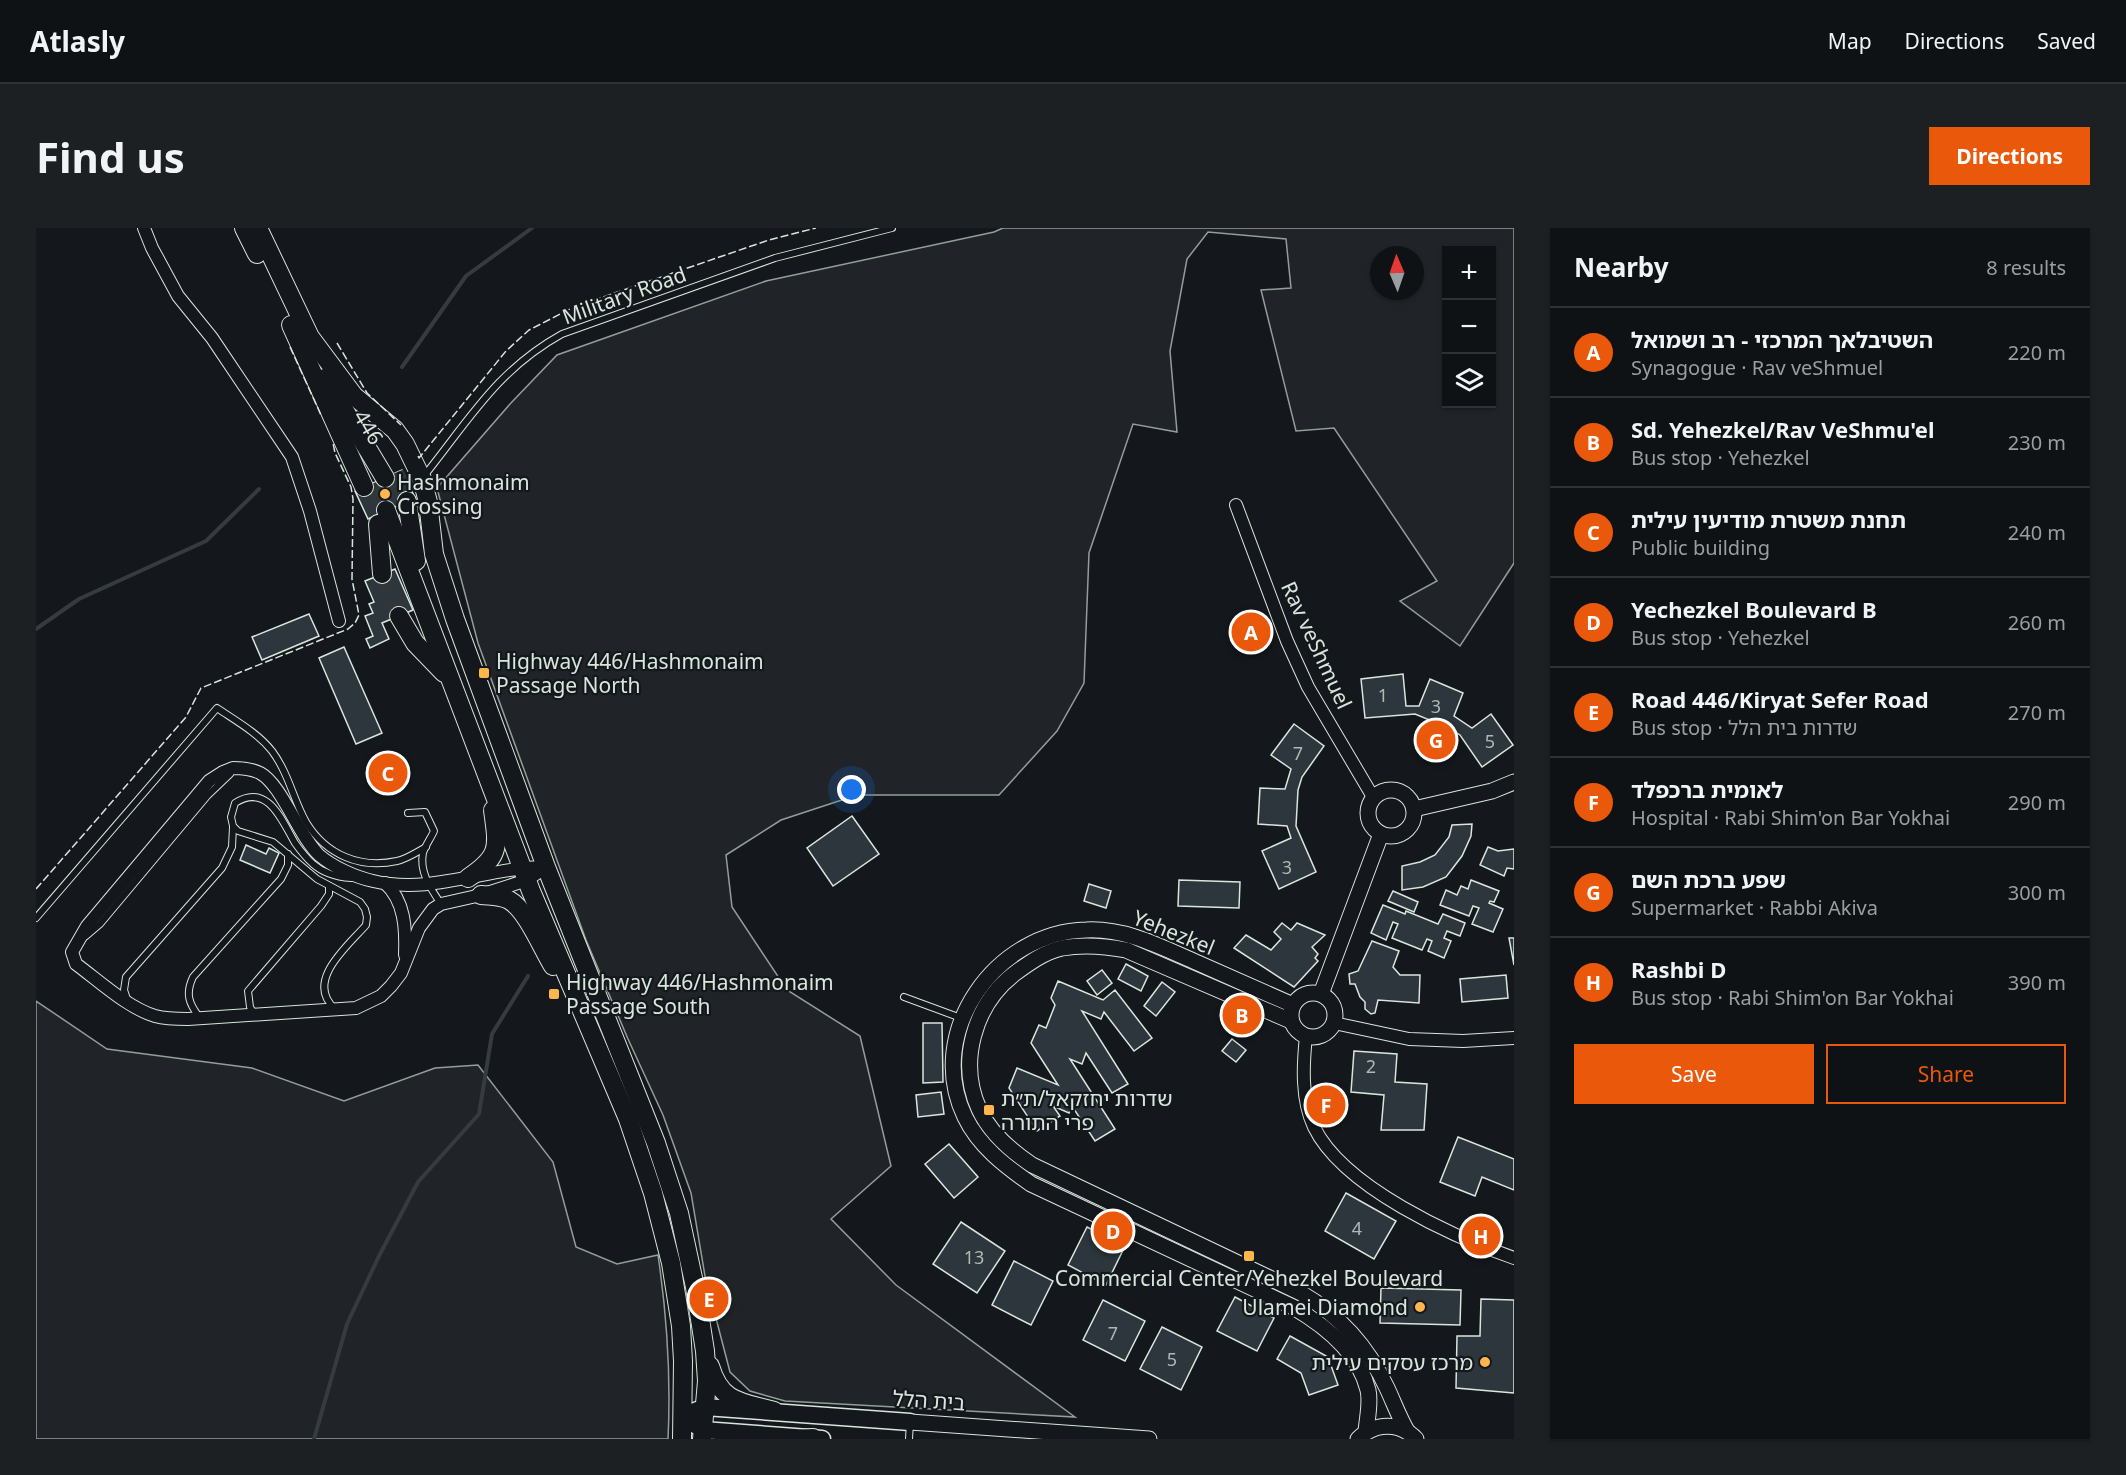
<!DOCTYPE html>
<html lang="en">
<head>
<meta charset="utf-8">
<style>
	body { margin:0; font-family:"Noto Sans","Noto Sans Hebrew",sans-serif; background:#1d2022; color:#f1f3f6 }
	.controls { position:absolute; right:18px; top:18px; display:grid; overflow:hidden; border-radius:0px; box-shadow:0 2px 4px #0004 }
	.controls button { width:54px; height:54px; display:grid; place-items:center; padding:0; border:0; border-bottom:2px solid #2f3234; background:#0f1215; color:#f1f3f6; font:30px sans-serif }
	.compass { position:absolute; left:1334px; top:18px; width:54px; height:54px; border-radius:50%; background:#0f1215; box-shadow:0 2px 4px #0004; rotate:358deg }
	.you { position:absolute; left:816px; top:562px; width:21px; height:21px; margin:-15px; border:4px solid #fff; border-radius:50%; background:#1a73e8; box-shadow:0 0 0 9px #1a73e833 }
	.badge { display:grid; place-items:center; width:39px; height:39px; border-radius:50%; background:#ea580c; color:#fff; font-size:20px; font-weight:700 }
	.pin { position:absolute; translate:-50% -50%; border:3px solid #fff; box-shadow:0 2px 6px #0006 }
	.list { margin:0; padding:0; list-style:none }
	h2 { display:flex; justify-content:space-between; align-items:center; height:78px; margin:0; padding:0 24px; font-size:26px }
	h2 small { font-size:20px; font-weight:400; color:#9b9ea0 }
	.list li { display:grid; grid-template-columns:39px 1fr auto; gap:18px; align-items:center; box-sizing:border-box; height:90px; padding:0 24px; border-top:2px solid #2f3234 }
	.list b { display:block; font-size:22px; white-space:nowrap }
	.list p { margin:0; font-size:20px; white-space:nowrap; color:#9b9ea0 }
	.list em { font-size:20px; font-style:normal; color:#9b9ea0 }
	.actions { display:flex; gap:12px; padding:18px 24px }
	.actions a { flex:1; padding:14px 0; border:2px solid #ea580c; border-radius:0px; text-align:center; font-size:21px; color:#ea580c }
	.actions .main { background:#ea580c; color:#fff }
	.icon { flex:none; width:33px; height:33px; fill:none; stroke:currentColor; stroke-width:2; stroke-linecap:round; stroke-linejoin:round }
	.map { position:relative; flex:none; width:1478px; height:1211px; overflow:hidden; border-radius:0px }
	header { display:flex; align-items:center; gap:36px; box-sizing:border-box; height:84px; padding:0 30px; background:#0f1215; border-bottom:2px solid #2f3234 }
	header strong { font-size:28px }
	nav { display:flex; gap:33px; margin-inline-start:auto; font-size:21px }
	.intro { display:flex; align-items:center; justify-content:space-between; box-sizing:border-box; height:144px; padding:0 36px }
	h1 { margin:0; font-size:42px }
	.button { padding:15px 27px; border-radius:0px; background:#ea580c; color:#fff; font-size:21px; font-weight:700 }
	main { display:flex; gap:36px; padding:0 36px }
	aside { flex:1; background:#0f1215; border-radius:0px; box-shadow:0 2px 4px #0004 }
	.map>svg:first-child { display:block }
	.green { fill:#202428; stroke:#939e99; stroke-width:1.5; fill-rule:evenodd }
	.lines { fill:none; stroke-linecap:round; stroke-linejoin:round }
	.stream { stroke:#363b3e; stroke-width:4 }
	.building { fill:#2c363c; stroke:#d8e6dc; stroke-width:1.5 }
	.primary-tunnel { stroke:#313739; stroke-width:18; stroke-dasharray:18 9; stroke-linecap:butt }
	.service-casing { stroke:#d8e6dc; stroke-width:8 }
	.minor-casing { stroke:#d8e6dc; stroke-width:14 }
	.tertiary-casing { stroke:#d8e6dc; stroke-width:17 }
	.secondary-casing { stroke:#d8e6dc; stroke-width:19 }
	.primary-casing { stroke:#d8e6dc; stroke-width:20 }
	.service { stroke:#14181c; stroke-width:6 }
	.minor { stroke:#14181c; stroke-width:12 }
	.tertiary { stroke:#14181c; stroke-width:15 }
	.secondary { stroke:#14181c; stroke-width:16 }
	.primary { stroke:#14181c; stroke-width:18 }
	.fence { stroke:#d8e6dc; stroke-width:1.5; stroke-dasharray:8 3; stroke-linecap:butt }
	.poi-dot { fill:#ffb74d; stroke:#14181c; stroke-width:2 }
	.labels { text-anchor:middle; dominant-baseline:central; stroke-width:4.5; stroke-linejoin:round; paint-order:stroke }
	.number-label { font-size:18px; fill:#adbab4 }
	.street-label { font-size:21px; fill:#d8e6dc; stroke:#14181c }
	.poi-label { font-size:21px; fill:#d8e6dc; stroke:#14181c; text-anchor:start }
</style>
</head>
<body>
<header>
<strong>Atlasly</strong>
<nav><a>Map</a><a>Directions</a><a>Saved</a></nav>
</header>
<div class="intro"><h1>Find us</h1><a class="button">Directions</a></div>
<main>
<div class="map">
<svg width="1478" height="1211" viewBox="0 0 1478 1211">
	<rect width="100%" height="100%" fill="#14181c"/>
	<g class="green">
		<path d="M967 0H1478V335L1424 418 1364 373 1401 353 1298 200 1260 203 1225 62 1255 60 1250 11 1172 4 1151 31 1134 123 1141 204 1097 196 1053 325 1048 455 1021 503 963 567H821L745 592 690 627 696 679 751 762 824 808 855 938 795 991 860 1057 1039 1189 749 1173 714 1163 694 1144 669 1048 655 965 627 887 592 811 550 712 442 415 401 260 474 176 521 127 730 53 958 4ZM1410 22H1456V176H1410ZM1343 27H1379V63H1343Z"/>
		<path d="M0 773 71 821 216 840 308 873 399 840 442 837 517 934 540 1019 581 1036 622 1027C631 1088 635 1150 632 1211H0Z"/>
	</g>
	<g class="lines">
		<g class="stream">
			<path d="M366 139 430 48 496 0"/>
			<path d="M0 401 43 371 170 313 223 261"/>
			<path d="M278 1211 311 1096 343 1028 382 954 443 886 456 806 492 748"/>
		</g>
	</g>
	<g class="building">
		<path d="M366 242 379 270 332 291 319 263Z"/>
		<path d="M359 341 377 382 346 395 353 411 334 420 330 411 337 408 329 388 337 385 333 376 338 374 329 353Z"/>
		<path d="M273 386 283 408 226 432 216 409Z"/>
		<path d="M308 419 346 505 320 516 283 430Z"/>
		<path d="M1367 446 1370 478H1383L1394 451 1427 465 1418 488 1436 500 1455 486 1477 517 1446 539 1424 507 1413 500 1379 486 1329 490 1325 451Z"/>
		<path d="M1258 496 1288 518 1266 549 1262 562 1260 598 1280 644 1243 661 1226 623 1255 610 1251 598 1222 596 1224 560 1249 561 1255 541 1235 527Z"/>
		<path d="M816 588 843 626 797 658 771 620Z"/>
		<path d="M1436 596 1435 608 1426 628 1410 649 1387 659 1366 662V638L1384 634 1399 627 1413 609 1416 597Z"/>
		<path d="M210 617 230 626 233 620 243 625 234 645 204 632Z"/>
		<path d="M1452 619 1462 623 1478 621V641L1471 640 1468 648 1444 637Z"/>
		<path d="M1143 652 1204 654 1203 680 1142 678Z"/>
		<path d="M1435 652 1463 663 1458 674 1454 673 1453 675 1467 681 1457 704 1436 696 1443 680 1437 678 1433 688 1404 677 1410 662 1421 667 1425 658 1432 661Z"/>
		<path d="M1053 656 1075 663 1070 680 1048 673Z"/>
		<path d="M1357 663 1382 674 1378 684 1352 673Z"/>
		<path d="M1347 677 1369 686 1370 683 1402 696 1407 686 1429 695 1424 708 1411 703 1408 710 1415 713 1408 730 1392 723 1396 713 1391 711 1386 722 1356 710 1362 696 1357 694 1350 712 1335 705Z"/>
		<path d="M1246 695 1255 702 1261 695 1289 707 1276 719 1282 726 1279 730 1282 733 1258 759 1198 720 1210 707 1235 722 1245 711 1238 704Z"/>
		<path d="M1473 710H1478V737Z"/>
		<path d="M1336 713 1363 723 1357 739 1364 747H1384L1383 775 1342 772 1339 785 1335 786 1329 781V774L1324 769 1319 756H1314L1313 746 1322 743Z"/>
		<path d="M1090 736 1112 748 1105 763 1082 751Z"/>
		<path d="M1066 742 1076 755 1061 767 1051 753Z"/>
		<path d="M1470 747 1472 770 1426 774 1424 751Z"/>
		<path d="M1022 753 1067 772 1079 762 1116 810 1098 823 1068 784 1065 791 1046 783 1092 856 1076 865 1050 825 1046 836 1034 831 1079 901 1059 913 1036 878 1033 885 1017 878 1024 888 1001 903 973 860 981 840 1022 857 995 815 1003 797 1010 800 1019 777 1015 770Z"/>
		<path d="M1126 754 1139 764 1120 788 1108 778Z"/>
		<path d="M887 795H906L907 854 887 855Z"/>
		<path d="M1196 811 1210 822 1200 834 1186 823Z"/>
		<path d="M1318 823 1361 826 1359 854 1391 856 1388 902H1345L1348 867 1315 864Z"/>
		<path d="M905 864 908 886 882 889 880 867Z"/>
		<path d="M1422 909 1478 931V962L1446 949 1439 968 1404 954Z"/>
		<path d="M913 916 942 949 918 970 889 936Z"/>
		<path d="M1310 965 1360 993 1338 1031 1289 1003Z"/>
		<path d="M925 994 969 1023 941 1065 897 1036Z"/>
		<path d="M1051 999 1089 1018 1070 1057 1032 1037Z"/>
		<path d="M978 1033 1017 1053 995 1097 956 1077Z"/>
		<path d="M1345 1060 1425 1062 1424 1097 1344 1095Z"/>
		<path d="M1199 1069 1238 1090 1221 1123 1181 1103Z"/>
		<path d="M1445 1071 1478 1072V1165L1420 1160 1421 1108H1444Z"/>
		<path d="M1067 1072 1109 1093 1089 1133 1047 1112Z"/>
		<path d="M1126 1099 1166 1119 1145 1162 1104 1141Z"/>
		<path d="M1254 1108 1292 1129 1302 1157 1273 1167 1265 1145 1241 1131Z"/>
	</g>
	<g class="lines">
		<g class="primary-tunnel">
			<path d="M359 245 371 273"/>
			<path d="M338 255 350 282"/>
			<path d="M346 346 363 388"/>
		</g>
		<defs>
			<g id="service">
				<path d="M388 248C433 192 461 142 526 106L739 30 856 0"/>
				<path d="M372 585 389 584 398 603C395 610 389 618 387 625 383 644 395 661 405 676"/>
				<path d="M0 690 181 480C200 493 222 505 236 523 253 546 257 571 270 594 290 627 324 641 361 633 371 631 381 624 390 619"/>
				<path d="M50 708 64 696 172 567 194 546"/>
				<path d="M868 769 925 790"/>
				<path d="M92 774 88 762 90 749 186 640 196 619 197 599"/>
				<path d="M299 781C268 753 312 718 330 697L331 689 329 681 324 674 281 651 237 614 202 603 197 598 195 589 199 575C232 554 246 593 259 615 264 622 270 630 277 636 287 645 301 649 315 650"/>
				<path d="M218 786 214 779 212 763 285 678 293 666V658"/>
				<path d="M164 790C153 776 149 766 157 749L245 651 252 637V626"/>
				<path d="M873 1211 874 1194"/>
			</g>
			<g id="minor">
				<path d="M108 0 116 20 142 68 176 110 256 229 274 283 303 393"/>
				<path d="M1200 277 1251 413 1272 459 1337 569"/>
				<path d="M197 540C206 540 216 541 224 545 246 557 262 607 283 627 297 639 319 649 337 653 395 667 452 639 510 639L491 652 445 667 405 676 397 681 383 700 365 745 355 758 345 768 320 780 152 791C141 791 130 791 119 788 92 780 63 753 40 736L36 724 51 698 173 553 187 544Z"/>
				<path d="M349 655C369 673 370 701 369 727"/>
				<path d="M1298 795 1373 811 1427 813 1478 810"/>
				<path d="M1270 808C1267 837 1265 871 1278 899 1307 959 1417 1009 1478 1030"/>
			</g>
			<g id="tertiary">
				<circle cx="1355" cy="585" r="23"/>
				<path d="M1378 581 1456 563 1478 554"/>
				<circle cx="1277" cy="787" r="22"/>
				<path d="M1285 766 1345 606"/>
				<path d="M1257 777C1225 763 1193 749 1162 735 1125 719 1090 700 1050 702 960 704 888 804 929 889 943 918 969 938 995 956L1257 1079C1288 1097 1323 1125 1332 1162 1335 1175 1331 1190 1330 1204"/>
				<path d="M1255 793 1090 722C1069 718 1048 716 1026 720 1008 724 993 735 978 746 938 777 922 834 943 881 954 905 975 923 996 937L1265 1065C1305 1088 1332 1119 1351 1160 1358 1175 1363 1189 1371 1203"/>
				<path d="M874 1194 1113 1211"/>
				<path d="M1322 1211C1339 1194 1364 1194 1380 1211"/>
			</g>
			<g id="secondary">
				<path d="M647 1188 669 1179 874 1194"/>
				<path d="M655 1194 667 1202 786 1211"/>
			</g>
			<g id="primary">
				<path d="M208 0 221 26"/>
				<path d="M222 0 274 109 318 168 359 202 369 216 386 251 392 274 398 326 419 391 510 639 620 915 643 985 659 1059 669 1123 671 1153 666 1211"/>
				<path d="M255 97 328 259"/>
				<path d="M289 150 349 250"/>
				<path d="M371 273 380 333"/>
				<path d="M350 282 495 663 592 891 617 965 635 1035 645 1098 647 1133 646 1211"/>
				<path d="M342 296 346 346"/>
				<path d="M363 388 379 415 408 445"/>
				<path d="M432 650C465 628 462 619 457 582"/>
				<path d="M445 667C454 668 464 667 473 672 490 681 506 720 517 738"/>
				<path d="M674 1138C685 1175 705 1174 738 1183"/>
				<path d="M762 1211 777 1210"/>
			</g>
		</defs>
		<use href="#service" class="service-casing"/>
		<use href="#minor" class="minor-casing"/>
		<use href="#tertiary" class="tertiary-casing"/>
		<use href="#secondary" class="secondary-casing"/>
		<use href="#primary" class="primary-casing"/>
		<use href="#service" class="service"/>
		<use href="#minor" class="minor"/>
		<use href="#tertiary" class="tertiary"/>
		<use href="#secondary" class="secondary"/>
		<use href="#primary" class="primary"/>
		<g class="fence">
			<path d="M301 115 331 165 365 197"/>
			<path d="M254 119 285 187"/>
			<path d="M382 228 383 230 470 123 493 102 538 79 733 12 780 0"/>
			<path d="M0 661 150 489 165 460 312 401 319 395 323 387 316 351 317 271 315 259 299 225 297 215"/>
		</g>
	</g>
	<g class="poi-dot">
		<circle cx="349" cy="266" r="6"/>
		<rect x="442" y="439" width="12" height="12" rx="3"/>
		<rect x="512" y="760" width="12" height="12" rx="3"/>
		<rect x="947" y="876" width="12" height="12" rx="3"/>
		<rect x="1207" y="1022" width="12" height="12" rx="3"/>
		<circle cx="1384" cy="1079" r="6"/>
		<circle cx="1449" cy="1134" r="6"/>
	</g>
	<g class="labels">
		<g class="number-label">
			<text x="1347" y="467">1</text>
			<text x="1400" y="478">3</text>
			<text x="1454" y="513">5</text>
			<text x="1262" y="525">7</text>
			<text x="1251" y="639">3</text>
			<text x="1335" y="838">2</text>
			<text x="1321" y="1000">4</text>
			<text x="938" y="1029">13</text>
			<text x="1077" y="1105">7</text>
			<text x="1136" y="1131">5</text>
		</g>
		<g class="street-label">
			<text transform="translate(588 67) rotate(-20)">Military Road</text>
			<text transform="translate(333 199) rotate(59)">446</text>
			<text transform="translate(1281 417) rotate(65)">Rav veShmuel</text>
			<text transform="translate(1138 704) rotate(22)">Yehezkel</text>
			<text transform="translate(893 1172) rotate(4)">בית הלל</text>
		</g>
		<g class="poi-label">
			<text x="361" y="254">Hashmonaim<tspan x="361" dy="24">Crossing</tspan></text>
			<text x="460" y="433">Highway 446/Hashmonaim<tspan x="460" dy="24">Passage North</tspan></text>
			<text x="530" y="754">Highway 446/Hashmonaim<tspan x="530" dy="24">Passage South</tspan></text>
			<text x="965" y="870">שדרות יחזקאל/ת״ת<tspan x="965" dy="24">פרי התורה</tspan></text>
			<text x="1213" y="1050" text-anchor="middle">Commercial Center/Yehezkel Boulevard</text>
			<text x="1372" y="1079" text-anchor="end">Ulamei Diamond</text>
			<text x="1437" y="1134" text-anchor="end">מרכז עסקים עילית</text>
		</g>
	</g>
</svg>
<div class="controls">
<button>+</button>
<button>−</button>
<button><svg class="icon" aria-label="layers" viewBox="0 0 24 24"><path d="M12 4l9 5-9 5-9-5zM3 14l9 5 9-5"/></svg></button>
</div>
<svg class="compass" viewBox="-18 -18 36 36"><path d="M0-13l5 13h-10z" fill="#e53935"/><path d="M0 13l5-13h-10z" fill="#9b9ea0"/></svg>
<div class="you"></div>
<div class="pin badge" style="left:1215px;top:404px">A</div>
<div class="pin badge" style="left:1206px;top:787px">B</div>
<div class="pin badge" style="left:352px;top:545px">C</div>
<div class="pin badge" style="left:1077px;top:1003px">D</div>
<div class="pin badge" style="left:673px;top:1071px">E</div>
<div class="pin badge" style="left:1290px;top:877px">F</div>
<div class="pin badge" style="left:1400px;top:512px">G</div>
<div class="pin badge" style="left:1445px;top:1008px">H</div>
</div>
<aside>
<h2>Nearby<small>8 results</small></h2>
<ul class="list">
<li><span class="badge">A</span><div><b>השטיבלאך המרכזי - רב ושמואל</b><p>Synagogue · Rav veShmuel</p></div><em>220 m</em></li>
<li><span class="badge">B</span><div><b>Sd. Yehezkel/Rav VeShmu'el</b><p>Bus stop · Yehezkel</p></div><em>230 m</em></li>
<li><span class="badge">C</span><div><b>תחנת משטרת מודיעין עילית</b><p>Public building</p></div><em>240 m</em></li>
<li><span class="badge">D</span><div><b>Yechezkel Boulevard B</b><p>Bus stop · Yehezkel</p></div><em>260 m</em></li>
<li><span class="badge">E</span><div><b>Road 446/Kiryat Sefer Road</b><p>Bus stop · שדרות בית הלל</p></div><em>270 m</em></li>
<li><span class="badge">F</span><div><b>לאומית ברכפלד</b><p>Hospital · Rabi Shim'on Bar Yokhai</p></div><em>290 m</em></li>
<li><span class="badge">G</span><div><b>שפע ברכת השם</b><p>Supermarket · Rabbi Akiva</p></div><em>300 m</em></li>
<li><span class="badge">H</span><div><b>Rashbi D</b><p>Bus stop · Rabi Shim'on Bar Yokhai</p></div><em>390 m</em></li>
</ul>
<div class="actions"><a class="main">Save</a><a>Share</a></div>
</aside>
</main>
</body>
</html>
